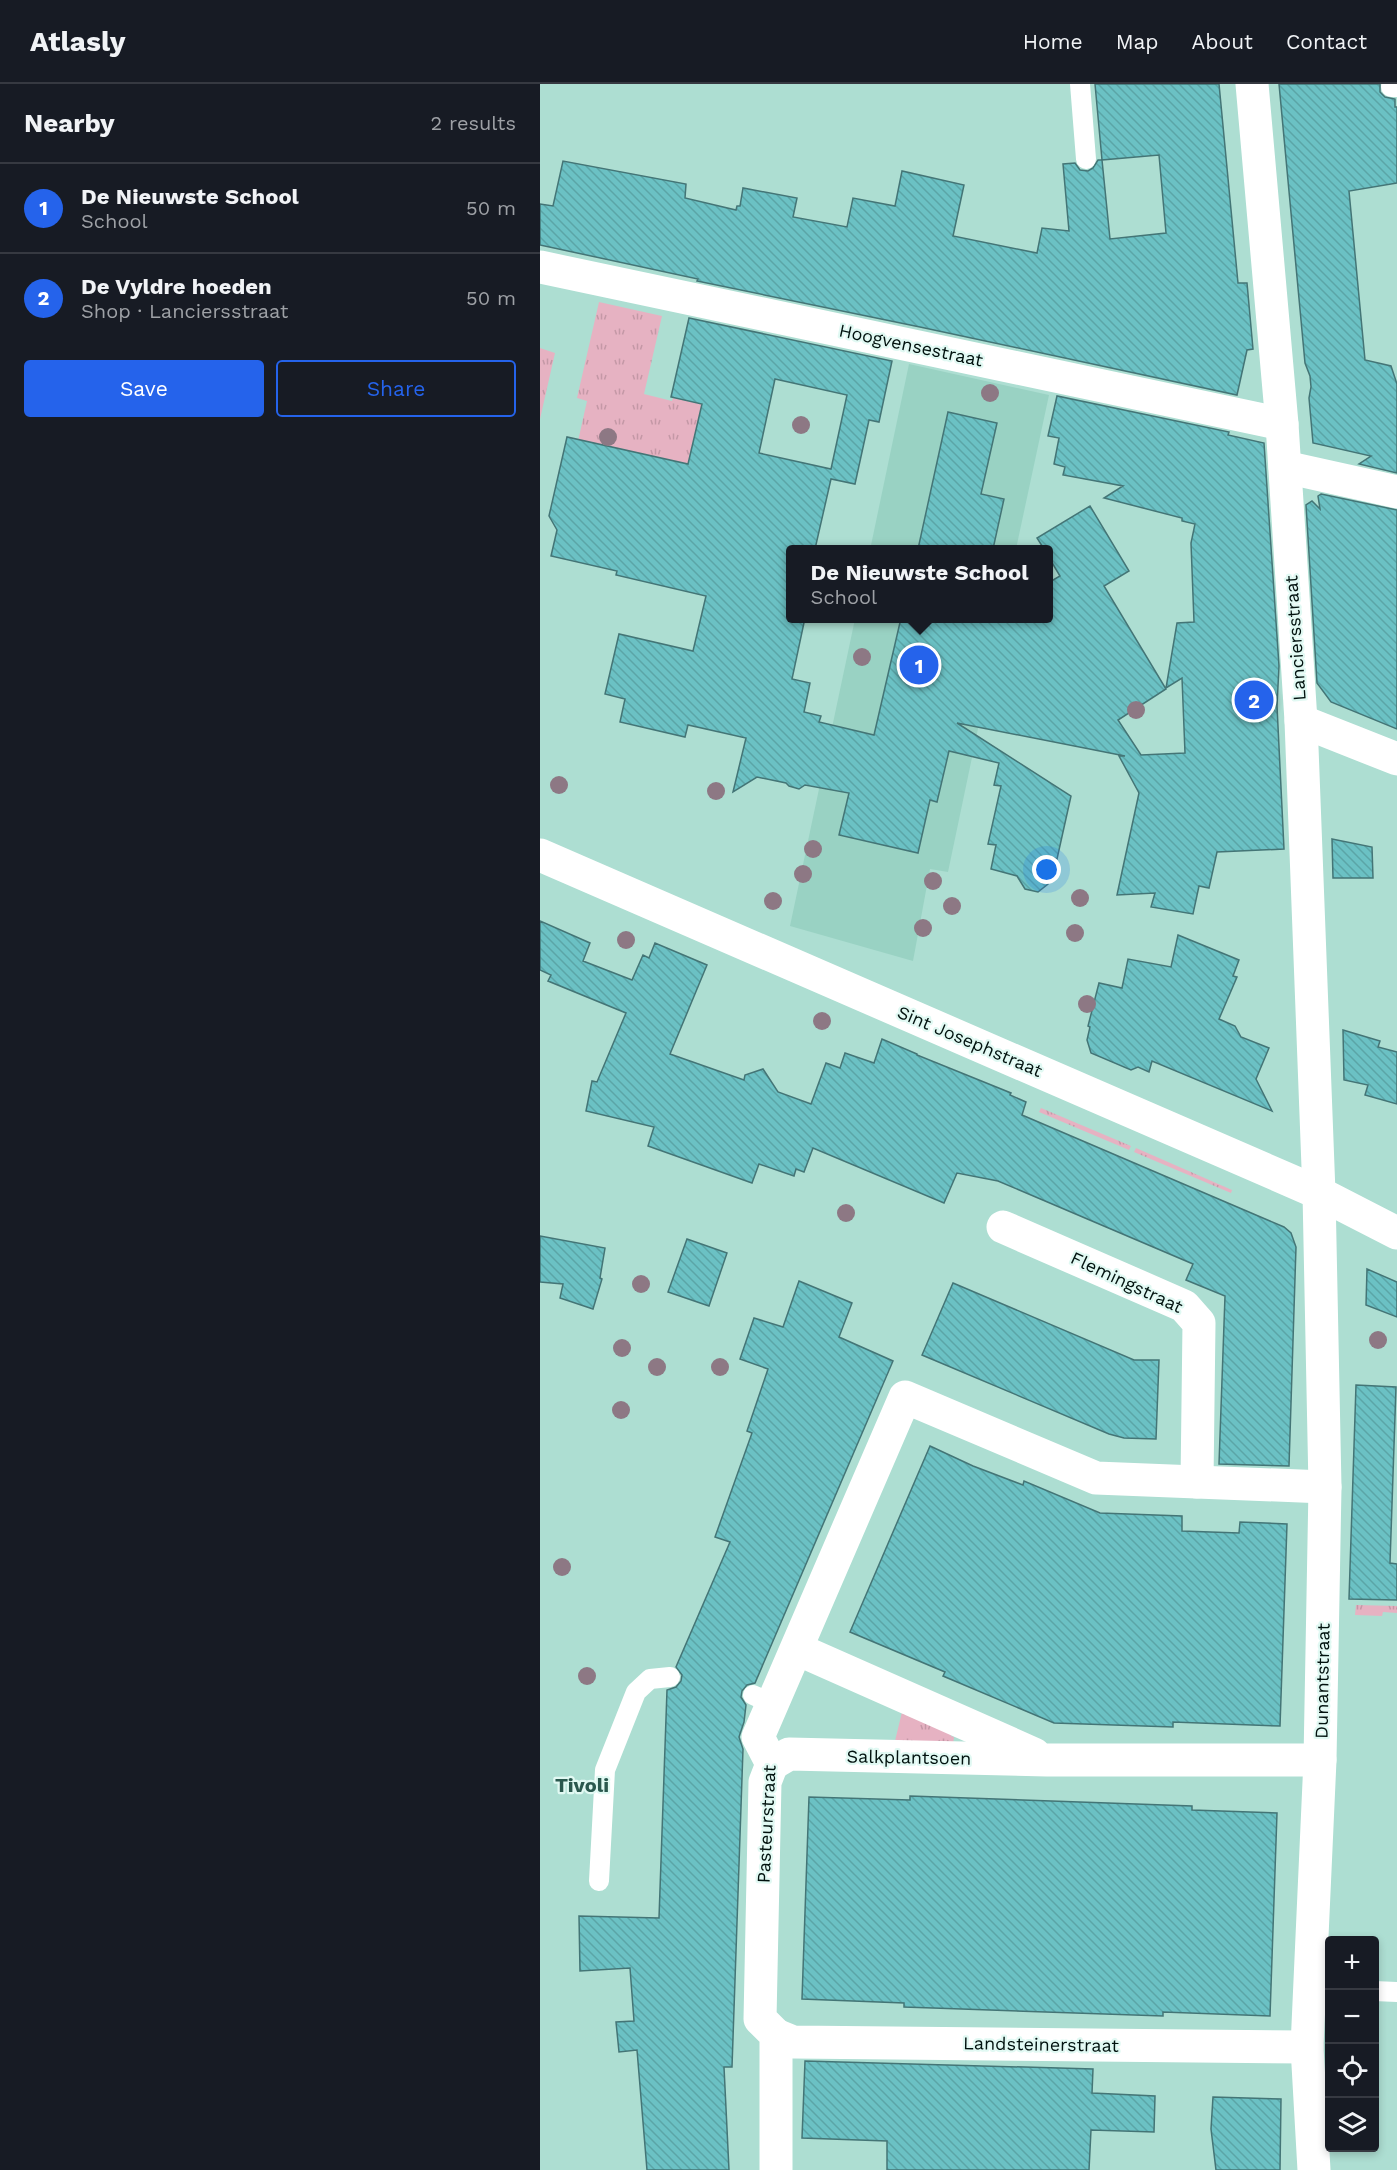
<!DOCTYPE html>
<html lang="en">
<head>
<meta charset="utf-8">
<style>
	body { margin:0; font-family:"Work Sans",sans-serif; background:#242831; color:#f1f3f6 }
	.controls { position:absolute; right:18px; bottom:18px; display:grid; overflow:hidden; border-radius:6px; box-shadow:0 3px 9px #0003 }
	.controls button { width:54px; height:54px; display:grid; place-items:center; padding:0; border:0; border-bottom:2px solid #363941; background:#171b24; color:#f1f3f6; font:30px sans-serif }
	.you { position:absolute; left:507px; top:786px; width:21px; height:21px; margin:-15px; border:4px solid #fff; border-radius:50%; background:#1a73e8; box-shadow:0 0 0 9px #1a73e833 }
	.badge { display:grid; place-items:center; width:39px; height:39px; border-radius:50%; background:#2563eb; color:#fff; font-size:20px; font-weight:700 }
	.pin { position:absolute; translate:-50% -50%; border:3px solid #fff; box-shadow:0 2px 6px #0006 }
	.popup { position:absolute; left:246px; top:461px; width:267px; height:78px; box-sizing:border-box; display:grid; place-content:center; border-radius:6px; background:#171b24; filter:drop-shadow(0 2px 4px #0005); font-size:20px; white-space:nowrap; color:#9ea1a6 }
	.popup b { font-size:22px; color:#f1f3f6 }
	.popup::after { content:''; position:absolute; left:50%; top:100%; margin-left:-12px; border:12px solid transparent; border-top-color:#171b24 }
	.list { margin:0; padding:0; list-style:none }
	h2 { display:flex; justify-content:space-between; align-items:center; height:78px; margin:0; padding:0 24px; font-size:26px }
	h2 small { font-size:20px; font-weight:400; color:#9ea1a6 }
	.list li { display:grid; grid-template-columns:39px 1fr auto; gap:18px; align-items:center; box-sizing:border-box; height:90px; padding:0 24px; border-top:2px solid #363941 }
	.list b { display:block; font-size:22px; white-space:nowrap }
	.list p { margin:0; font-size:20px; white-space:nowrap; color:#9ea1a6 }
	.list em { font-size:20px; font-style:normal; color:#9ea1a6 }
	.actions { display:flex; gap:12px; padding:18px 24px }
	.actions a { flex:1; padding:14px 0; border:2px solid #2563eb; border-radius:6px; text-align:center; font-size:21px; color:#2563eb }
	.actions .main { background:#2563eb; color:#fff }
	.icon { flex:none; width:33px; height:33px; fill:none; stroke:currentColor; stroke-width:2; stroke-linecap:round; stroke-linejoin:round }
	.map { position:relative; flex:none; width:857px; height:2086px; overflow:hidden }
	header { display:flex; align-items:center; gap:36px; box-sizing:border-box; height:84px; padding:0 30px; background:#171b24; border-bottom:2px solid #363941 }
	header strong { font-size:28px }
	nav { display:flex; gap:33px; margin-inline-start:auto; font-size:21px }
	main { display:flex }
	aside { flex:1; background:#171b24 }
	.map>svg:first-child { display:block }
	.built { fill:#99d2c3 }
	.grass { fill:url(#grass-tufts) }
	.building { fill:url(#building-back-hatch); stroke:#447576; stroke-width:1.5; fill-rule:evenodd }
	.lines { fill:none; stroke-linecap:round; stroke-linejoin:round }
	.lane { stroke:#fff; stroke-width:20 }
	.street { stroke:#fff; stroke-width:33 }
	.tree { fill:#8d7884 }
	.labels { text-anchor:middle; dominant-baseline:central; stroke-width:4.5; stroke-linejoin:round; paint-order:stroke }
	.street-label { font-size:18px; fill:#01110e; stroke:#e1f9f3 }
	.neighbourhood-label { font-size:20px; font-weight:bold; fill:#2a584e; stroke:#e1f9f3 }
</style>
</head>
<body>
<header>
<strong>Atlasly</strong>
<nav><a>Home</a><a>Map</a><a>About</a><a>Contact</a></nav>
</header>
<main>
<aside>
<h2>Nearby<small>2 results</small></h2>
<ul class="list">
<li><span class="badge">1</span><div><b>De Nieuwste School</b><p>School</p></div><em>50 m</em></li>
<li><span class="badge">2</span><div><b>De Vyldre hoeden</b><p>Shop · Lanciersstraat</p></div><em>50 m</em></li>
</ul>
<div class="actions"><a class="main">Save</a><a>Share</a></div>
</aside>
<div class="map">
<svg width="857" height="2086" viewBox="0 0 857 2086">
	<defs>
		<pattern id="grass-tufts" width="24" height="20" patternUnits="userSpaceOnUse" patternTransform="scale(1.5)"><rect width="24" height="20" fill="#e6b2c2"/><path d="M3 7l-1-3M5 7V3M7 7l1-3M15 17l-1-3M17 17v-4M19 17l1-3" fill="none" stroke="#c498a6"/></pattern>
		<pattern id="building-back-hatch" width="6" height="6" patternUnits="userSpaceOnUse" patternTransform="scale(1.5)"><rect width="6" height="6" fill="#6bc1c4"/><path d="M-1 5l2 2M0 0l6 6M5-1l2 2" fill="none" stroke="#5ba5a7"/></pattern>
	</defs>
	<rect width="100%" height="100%" fill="#added2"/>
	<g class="built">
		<path d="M369 280 509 311 476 465 330 466Z"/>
		<path d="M315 535H461L408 788 390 785 373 877 250 842Z"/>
	</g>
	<g class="grass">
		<path d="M59 218 122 232 104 310 132 317 133 314 162 320 145 391 36 366 47 317 37 314Z"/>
		<path d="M0 264 15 269 0 335Z"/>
		<path d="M501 1024 591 1062 589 1066 499 1028Z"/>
		<path d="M596 1064 692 1106 691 1109 594 1068Z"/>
		<path d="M816 1521 857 1522V1529L843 1528 842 1532 815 1531Z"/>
		<path d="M362 1628 411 1649V1652L414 1653 413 1660 354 1661Z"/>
	</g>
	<g class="building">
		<path d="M555 0H679L698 199H707L713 265 707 266 697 311 380 243 157 197 158 195 0 161V120L13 122 23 77 146 100 145 114 196 126 197 122H200L203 104 257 114 253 133 307 143 313 114 355 122 362 87 424 101 413 152 497 169 502 144 529 147 523 80 535 79 540 86 548 87 553 84 558 76H562ZM619 71 626 149 570 155 562 76Z"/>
		<path d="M739 0H840V8L845 13 855 15V23H857V99L809 107 825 276 851 282 857 300V389L819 380 831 372 773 359 769 314 771 303 770 292 765 279Z"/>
		<path d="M149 234 352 277 339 338 329 336 315 400 291 395 275 465H250V534H265L252 595 270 599 264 628 281 632 279 638 334 651 361 534H508V499L520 492 508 472V465H504L497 454 550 422 589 487 564 502 626 605 578 636 601 671 645 669 642 594 626 604 637 539 654 538 651 459 655 440 642 437V434L564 414 583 402 523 391 525 383 514 380 519 354 508 352 517 312 689 348 688 351 724 359 739 582 737 622 744 765 677 768 669 804 659 802 653 830 611 823 615 809 577 811 599 709 579 672H585L417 639 531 712 517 775 514 774 508 800 498 808 485 805 477 792 451 785 456 761 448 760 461 702 454 701 459 679 409 667 397 718 390 716 378 769 299 751 309 709 265 701 259 705 249 702 246 699 217 693 193 708 206 654 148 641 145 653 80 638 85 615 65 610 79 550 153 567 166 512 76 491 77 487 11 472 17 446 9 432 27 353 148 380 162 320 131 313ZM235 295 307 311 291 385 219 369Z"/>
		<path d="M408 328 457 339 441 410 464 415 453 465H378Z"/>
		<path d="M781 410 857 426V645L791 618 777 599 766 421 772 417 780 425 778 412Z"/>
		<path d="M792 755 832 763 833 794H793Z"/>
		<path d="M0 837 50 859 43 877 92 896 103 871 109 874 115 859 167 881 130 970 204 996 205 991 223 985 238 1008 271 1020 286 979 300 984 305 969 334 979 342 955 377 970V971L471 1009 470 1011 486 1018 482 1031 744 1143 751 1149 756 1163 749 1382 679 1380 685 1212 646 1196 653 1180 458 1097 417 1089 404 1119 273 1064 264 1088 256 1085 254 1092 219 1080 212 1099 108 1062 114 1043 46 1027 52 997 57 998 86 929 8 897 11 891 0 886Z"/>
		<path d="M638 851 699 876 693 892 697 893 679 935 695 942 701 953 729 964 716 995 732 1027 612 977 609 988 598 983 591 986 551 969 547 956 550 943 548 942 559 899 582 904 588 875 631 883Z"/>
		<path d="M803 946 840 957 838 963 857 968V1020L825 1011 828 1001 804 996Z"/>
		<path d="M0 1152 65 1164 60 1194 62 1195 53 1225 20 1214 23 1200 0 1198Z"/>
		<path d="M147 1155 187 1169 169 1222 128 1208Z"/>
		<path d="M827 1185 857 1198V1233L826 1221Z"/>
		<path d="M259 1197 312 1219 299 1253 353 1277 215 1599 207 1601 202 1607 201 1613 206 1621 204 1638 199 1653 203 1665 192 1983H184L189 2086H107L97 1966 79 1968 76 1938 94 1937 90 1884 40 1887 39 1832 119 1834 127 1606 136 1603 141 1597 142 1591 136 1583 190 1458 175 1453 212 1349 207 1347 228 1285 200 1275 214 1234 243 1243Z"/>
		<path d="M413 1199 594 1276H619L616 1355 584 1354 569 1350 382 1271Z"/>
		<path d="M816 1301 856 1303 850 1479 857 1480V1516L809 1515Z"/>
		<path d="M390 1362 433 1382 483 1401 484 1397 560 1429 642 1432V1447L699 1449 700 1438 747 1440 740 1642 633 1638V1643L514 1639 403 1592 405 1588 310 1548Z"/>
		<path d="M370 1712 652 1722V1726L737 1729 730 1932 623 1928V1932L393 1924 364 1923V1919L262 1915 269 1713 370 1716Z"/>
		<path d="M265 1977 553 1985 552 2009 615 2012 614 2048 551 2046 549 2086H347V2057L262 2054Z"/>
		<path d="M673 2013 741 2015 740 2086H676L671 2045Z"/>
	</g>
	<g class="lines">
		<g class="lane">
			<path d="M540 0 546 75"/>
			<path d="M851 3H857"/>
			<path d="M213 1611 233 1620"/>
			<path d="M59 1797 65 1686 96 1608 110 1595 130 1593"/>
			<path d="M834 1907 857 1908"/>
		</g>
		<g class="street">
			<path d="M712 0 742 340 761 637 779 1109 785 1403 780 1676 767 1963 774 2086"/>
			<path d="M0 183 742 340"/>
			<path d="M745 383 857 408"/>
			<path d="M761 637 857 675"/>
			<path d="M0 771 779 1109 857 1149"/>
			<path d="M463 1143 644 1222 659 1239 657 1398"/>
			<path d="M257 1565 494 1670"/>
			<path d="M232 1680 249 1670 507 1676H780"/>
			<path d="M236 1951 253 1958 767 1963"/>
			<path d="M236 2086V1951L220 1935 225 1698 232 1680 218 1653 365 1313 556 1394 785 1403"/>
		</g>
	</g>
	<g class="tree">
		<circle cx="450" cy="309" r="9"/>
		<circle cx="261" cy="341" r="9"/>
		<circle cx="68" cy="353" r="9"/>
		<circle cx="322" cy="573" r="9"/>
		<circle cx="596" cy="626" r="9"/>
		<circle cx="19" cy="701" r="9"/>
		<circle cx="176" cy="707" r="9"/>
		<circle cx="273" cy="765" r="9"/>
		<circle cx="263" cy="790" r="9"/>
		<circle cx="393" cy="797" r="9"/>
		<circle cx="540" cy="814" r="9"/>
		<circle cx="233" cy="817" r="9"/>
		<circle cx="412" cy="822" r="9"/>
		<circle cx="383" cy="844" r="9"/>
		<circle cx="535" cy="849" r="9"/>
		<circle cx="86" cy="856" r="9"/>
		<circle cx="547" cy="920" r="9"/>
		<circle cx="282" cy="937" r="9"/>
		<circle cx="306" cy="1129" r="9"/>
		<circle cx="101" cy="1200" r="9"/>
		<circle cx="838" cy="1256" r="9"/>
		<circle cx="82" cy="1264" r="9"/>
		<circle cx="117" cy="1283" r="9"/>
		<circle cx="180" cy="1283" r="9"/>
		<circle cx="81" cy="1326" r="9"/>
		<circle cx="22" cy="1483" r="9"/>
		<circle cx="47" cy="1592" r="9"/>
	</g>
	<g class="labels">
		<g class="street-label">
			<text transform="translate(371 261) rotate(12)">Hoogvensestraat</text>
			<text transform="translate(755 554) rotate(-94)">Lanciersstraat</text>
			<text transform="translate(430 957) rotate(23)">Sint Josephstraat</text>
			<text transform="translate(587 1198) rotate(25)">Flemingstraat</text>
			<text transform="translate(782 1597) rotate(-89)">Dunantstraat</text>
			<text transform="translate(369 1673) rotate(1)">Salkplantsoen</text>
			<text transform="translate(226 1740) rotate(-87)">Pasteurstraat</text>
			<text transform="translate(501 1960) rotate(1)">Landsteinerstraat</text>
		</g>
		<g class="neighbourhood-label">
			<text x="42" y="1701">Tivoli</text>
		</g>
	</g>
</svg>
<div class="controls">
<button>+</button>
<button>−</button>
<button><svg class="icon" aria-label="locate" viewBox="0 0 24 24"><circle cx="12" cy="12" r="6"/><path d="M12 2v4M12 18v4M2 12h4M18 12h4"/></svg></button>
<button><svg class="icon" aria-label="layers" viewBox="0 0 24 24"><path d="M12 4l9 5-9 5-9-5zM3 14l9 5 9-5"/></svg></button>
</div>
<div class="you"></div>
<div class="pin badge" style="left:379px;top:581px">1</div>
<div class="popup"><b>De Nieuwste School</b>School</div>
<div class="pin badge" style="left:714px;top:616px">2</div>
</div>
</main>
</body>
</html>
